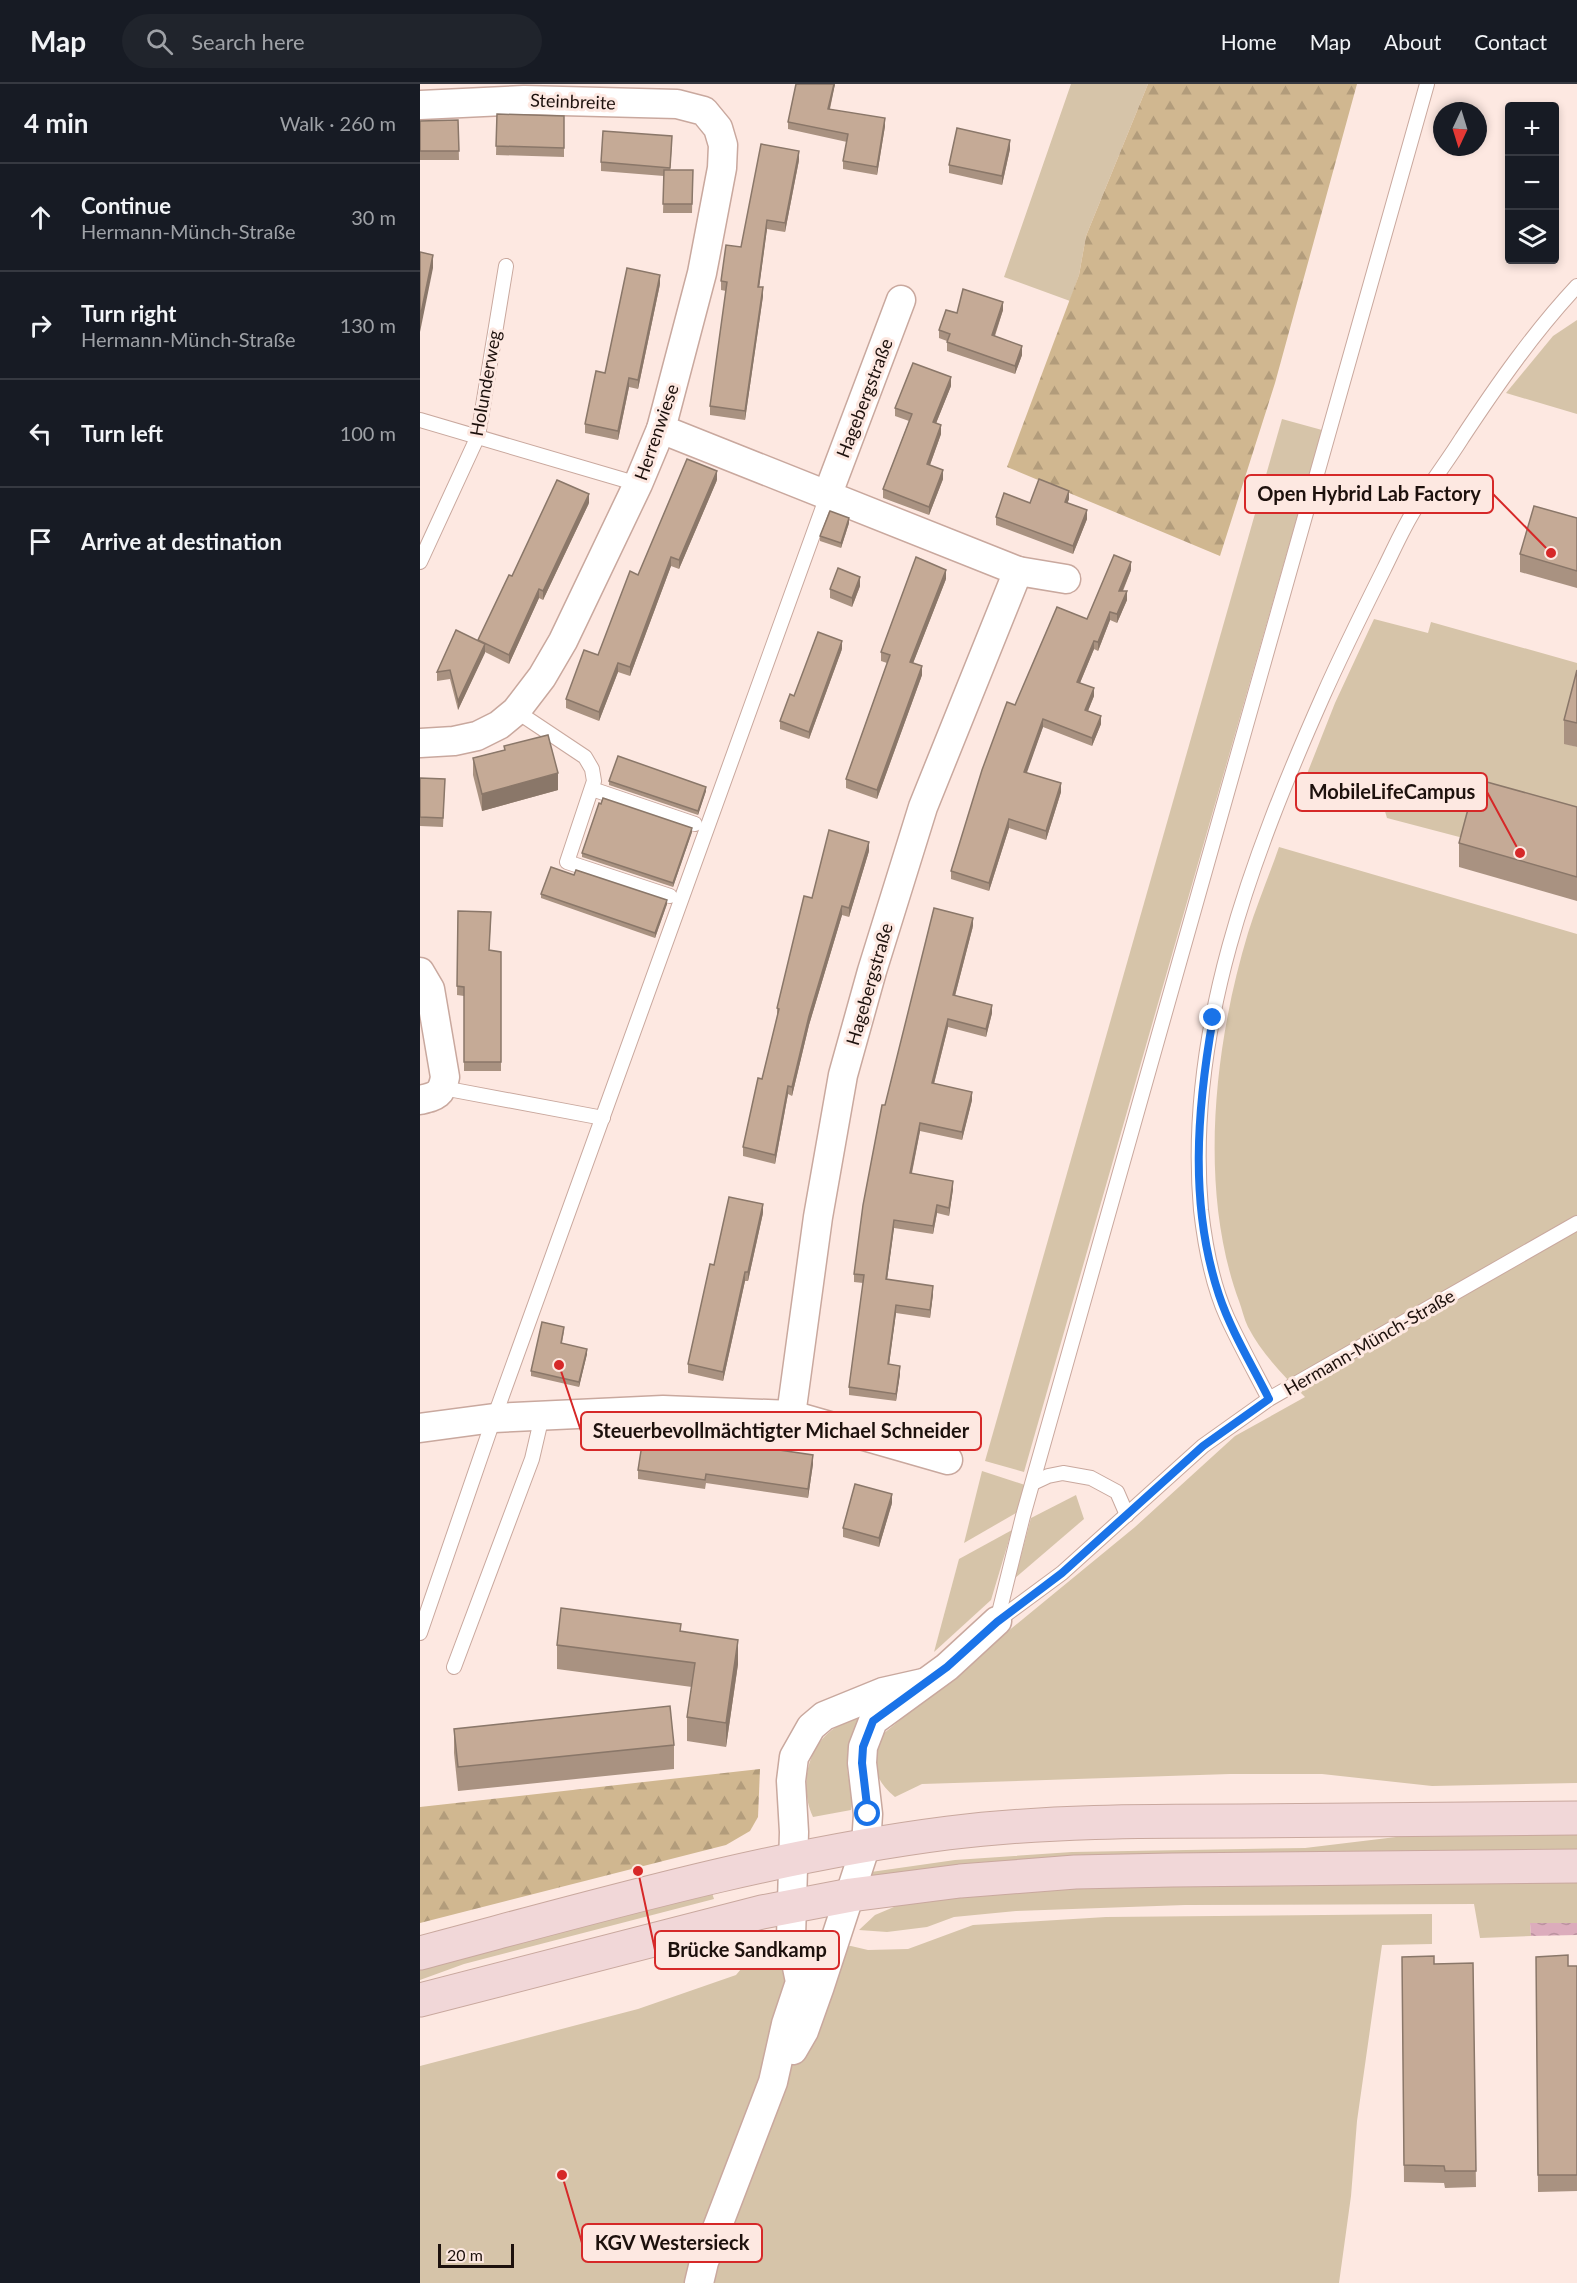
<!DOCTYPE html>
<html lang="en">
<head>
<meta charset="utf-8">
<style>
	body { margin:0; font-family:Lato,sans-serif; background:#20242c; color:#f1f3f6 }
	.controls { position:absolute; right:18px; top:18px; display:grid; overflow:hidden; border-radius:6px; box-shadow:0 3px 9px #0003 }
	.controls button { width:54px; height:54px; display:grid; place-items:center; padding:0; border:0; border-bottom:2px solid #363941; background:#171b24; color:#f1f3f6; font:30px sans-serif }
	.compass { position:absolute; left:1013px; top:18px; width:54px; height:54px; border-radius:50%; background:#171b24; box-shadow:0 3px 9px #0003; rotate:184deg }
	.scale { position:absolute; left:18px; bottom:15px; width:76px; box-sizing:border-box; padding-left:6px; border:3px solid #1d110d; border-top:0; font-size:16px; line-height:21px; white-space:nowrap; color:#1d110d; -webkit-text-stroke:4px #fde8e1; paint-order:stroke }
	.stop { position:absolute; width:18px; height:18px; margin:-14px; border:4px solid #1a73e8; border-radius:50%; background:#fff }
	.stop.end { background:#1a73e8; border-color:#fff; box-shadow:0 2px 6px #0008 }
	.list { margin:0; padding:0; list-style:none }
	h2 { display:flex; justify-content:space-between; align-items:center; height:78px; margin:0; padding:0 24px; font-size:26px }
	h2 small { font-size:20px; font-weight:400; color:#9ea1a6 }
	.list li { display:grid; grid-template-columns:39px 1fr auto; gap:18px; align-items:center; box-sizing:border-box; height:108px; padding:0 24px; border-top:2px solid #363941 }
	.list b { display:block; font-size:22px; white-space:nowrap }
	.list p { margin:0; font-size:20px; white-space:nowrap; color:#9ea1a6 }
	.list em { font-size:20px; font-style:normal; color:#9ea1a6 }
	.icon { flex:none; width:33px; height:33px; fill:none; stroke:currentColor; stroke-width:2; stroke-linecap:round; stroke-linejoin:round }
	.map { position:relative; flex:none; width:1157px; height:2199px; overflow:hidden }
	header { display:flex; align-items:center; gap:36px; box-sizing:border-box; height:84px; padding:0 30px; background:#171b24; border-bottom:2px solid #363941 }
	header strong { font-size:28px }
	nav { display:flex; gap:33px; margin-inline-start:auto; font-size:21px }
	.search { width:420px; height:54px; background:#20242c; display:flex; align-items:center; gap:15px; box-sizing:border-box; padding:0 21px; border-radius:33px; color:#9ea1a6; font-size:22px }
	main { display:flex }
	aside { flex:1; background:#171b24 }
	.map>svg:first-child { display:block }
	.green { fill:#d6c4a9 }
	.forest { fill:url(#forest-firs) }
	.water { fill:url(#water-waves) }
	.lines { fill:none; stroke-linecap:round; stroke-linejoin:round }
	.service-casing { stroke:#c9a89e; stroke-width:16 }
	.minor-casing { stroke:#c9a89e; stroke-width:31 }
	.secondary-casing { stroke:#c9a89e; stroke-width:35 }
	.service { stroke:#fff; stroke-width:14 }
	.minor { stroke:#fff; stroke-width:28 }
	.secondary { stroke:#f1d7d8; stroke-width:33 }
	.wall { fill:#a99281 }
	.shaded-wall { fill:#8a7769 }
	.building { fill:#c5aa96; stroke:#8a7769; stroke-width:1.5 }
	.route { stroke:#1a73e8; stroke-width:8 }
	.labels { text-anchor:middle; dominant-baseline:central; stroke-width:6; stroke-linejoin:round; paint-order:stroke }
	.street-label { font-size:18px; fill:#1d110d; stroke:#fde8e1 }
	.leader { fill:none; stroke:#d62828; stroke-width:2 }
	.callout-dot { fill:#d62828; stroke:#fde8e1; stroke-width:2 }
	.callout { fill:#fde8e1; stroke:#d62828; stroke-width:2 }
	.callout-label { font-size:20px; text-anchor:middle; font-weight:bold; fill:#1d110d }
</style>
</head>
<body>
<header>
<strong>Map</strong>
<div class="search"><svg class="icon" aria-label="search" viewBox="0 0 24 24"><circle cx="10" cy="10" r="6"/><path d="M15 15l6 6"/></svg>Search here</div>
<nav><a>Home</a><a>Map</a><a>About</a><a>Contact</a></nav>
</header>
<main>
<aside>
<h2>4 min<small>Walk · 260 m</small></h2>
<ul class="list">
<li><svg class="icon" aria-label="ahead" viewBox="0 0 24 24"><path d="M12 20V5M6 11l6-6 6 6"/></svg><div><b>Continue</b><p>Hermann-Münch-Straße</p></div><em>30 m</em></li>
<li><svg class="icon" aria-label="right" viewBox="0 0 24 24"><path d="M7 20v-9h11M14 6l5 5-5 5"/></svg><div><b>Turn right</b><p>Hermann-Münch-Straße</p></div><em>130 m</em></li>
<li><svg class="icon" aria-label="left" viewBox="0 0 24 24"><path d="M17 20v-9H6M10 6l-5 5 5 5"/></svg><div><b>Turn left</b></div><em>100 m</em></li>
<li><svg class="icon" aria-label="arrive" viewBox="0 0 24 24"><path d="M6 21V4h12l-3 4 3 4H6"/></svg><div><b>Arrive at destination</b></div></li>
</ul>
</aside>
<div class="map">
<svg width="1157" height="2199" viewBox="0 0 1157 2199">
	<defs>
		<pattern id="forest-firs" width="22" height="20" patternUnits="userSpaceOnUse" patternTransform="scale(1.5)"><rect width="22" height="20" fill="#d0b790"/><path d="M5 1l3.5 6h-7zM16 11l3.5 6h-7z" fill="#b29c7b"/></pattern>
		<pattern id="water-waves" width="16" height="10" patternUnits="userSpaceOnUse" patternTransform="scale(1.5)"><rect width="16" height="10" fill="#dcacbc"/><path d="M0 5q4-4 8 0t8 0" fill="none" stroke="#bc93a0"/></pattern>
	</defs>
	<rect width="100%" height="100%" fill="#fde8e1"/>
	<g class="green">
		<path d="M651 0H728L666 152 659 191 650 217 584 193Z"/>
		<path d="M1157 236V330L1086 309 1133 252Z"/>
		<path d="M862 335 902 346 604 1388 565 1377Z"/>
		<path d="M954 535 1008 549 1011 538 1157 579V610L1144 659 1157 663V734L1047 755 967 734 964 724 883 700 915 619Z"/>
		<path d="M859 763 1157 850V1699L1012 1702 902 1690H810L502 1700 475 1713C452 1694 451 1677 463 1650L715 1443 815 1352 885 1313C864 1292 842 1270 828 1243 824 1235 822 1225 819 1217 778 1106 794 961 828 849 837 820 849 792 859 763Z"/>
		<path d="M562 1387 605 1401 596 1429 544 1459Z"/>
		<path d="M656 1411 664 1435 595 1494 611 1434Z"/>
		<path d="M592 1446 571 1516 514 1568 539 1475Z"/>
		<path d="M440 1631C433 1648 426 1664 427 1682 428 1697 434 1711 431 1726L393 1733C381 1708 385 1673 404 1653 414 1642 428 1637 440 1631Z"/>
		<path d="M1157 1749V1768L452 1793 451 1788 535 1776 652 1768 885 1764 1001 1750Z"/>
		<path d="M1157 1798V1839H1110L1111 1852 1060 1854 1054 1820 765 1821 596 1827 534 1833 507 1843 467 1848 439 1846 455 1831 481 1820 534 1813 629 1805 765 1801Z"/>
		<path d="M292 1809 294 1815 44 1880 0 1896V1884Z"/>
		<path d="M1012 1830V1860L962 1861 937 2037 931 2112 919 2199H0V1982L218 1925 316 1891 336 1867 431 1862 448 1866 488 1865 553 1841 686 1833Z"/>
	</g>
	<g class="forest">
		<path d="M728 0H937L855 299 800 472 587 383 659 191 666 152Z"/>
		<path d="M340 1685 338 1733 330 1747 306 1761 0 1839V1723Z"/>
	</g>
	<path class="water" d="M1110 1839H1157V1851L1111 1852Z"/>
	<g class="lines">
		<defs>
			<g id="service">
				<path d="M0 336 218 400"/>
				<path d="M0 478 58 352 86 182"/>
				<path d="M96 627 165 673 172 685 174 697 147 778 250 812"/>
				<path d="M172 705 275 740"/>
				<path d="M23 1004 183 1034"/>
				<path d="M849 1315C835 1288 820 1261 807 1233 792 1200 785 1161 781 1126 765 948 832 772 903 612 922 569 943 527 964 485 974 465 983 444 995 425 1009 401 1027 378 1042 354 1077 301 1114 248 1157 202"/>
				<path d="M613 1399 628 1392 643 1389 671 1394 697 1408 707 1431"/>
				<path d="M577 1537 603 1432 1007 0"/>
				<path d="M577 1537 642 1489 783 1362 849 1315 1157 1139"/>
				<path d="M0 1549 74 1334 407 412"/>
				<path d="M34 1583 112 1375 122 1332"/>
			</g>
			<g id="minor">
				<path d="M0 21 104 16 257 20 284 27 298 44 303 61 302 84 282 189 241 345 218 400 143 557 122 593 96 627 79 641 57 652 34 657 0 659"/>
				<path d="M407 412 481 216"/>
				<path d="M598 487 646 495"/>
				<path d="M0 888 10 905 25 993C22 1011 16 1012 0 1016"/>
				<path d="M371 1331 528 1376"/>
				<path d="M0 1344 74 1334 243 1326 371 1331 398 1133 423 991 452 887 503 723 598 487 241 345"/>
				<path d="M373 1966 384 1947 400 1902 446 1761 448 1730 442 1679 443 1663 453 1637 527 1583 577 1537"/>
				<path d="M279 2199 284 2178 353 1998 366 1940 380 1898 371 1854 374 1748 371 1697 374 1673 391 1643 404 1632 463 1608 503 1599"/>
			</g>
			<g id="secondary">
				<path d="M0 1869C174 1823 348 1772 528 1749 625 1737 724 1737 821 1737 933 1736 1045 1735 1157 1734"/>
				<path d="M0 1916 342 1828 431 1811 540 1797 655 1788 752 1786 1157 1782"/>
			</g>
		</defs>
		<use href="#service" class="service-casing"/>
		<use href="#minor" class="minor-casing"/>
		<use href="#secondary" class="secondary-casing"/>
		<use href="#service" class="service"/>
		<use href="#minor" class="minor"/>
		<use href="#secondary" class="secondary"/>
	</g>
	<g class="wall">
		<path d="M415 0 410 25 465 42 457 91 423 85V77L427 58 368 45V38Z"/>
		<path d="M77 30 144 32V73L76 71Z"/>
		<path d="M38 36 39 76H0V37Z"/>
		<path d="M252 61 250 86H273L272 129H243L244 92 181 87V78Z"/>
		<path d="M590 65 582 101 529 89V81Z"/>
		<path d="M379 76 365 148 347 145 339 203 343 212 325 336 290 331V322L306 207 301 206V197L321 163Z"/>
		<path d="M240 200 218 305 209 303 198 356 165 349V340L185 289Z"/>
		<path d="M583 226 575 252 602 271 595 290 527 267V257L519 254V246L537 229Z"/>
		<path d="M531 302 516 339 521 350 510 381 523 395 509 431 463 414V405L489 337 475 332V324Z"/>
		<path d="M297 396 259 485 251 482 210 592 198 588 179 637 146 624V615L178 571 218 491Z"/>
		<path d="M649 415 647 419 667 435 653 470 576 441V433L610 419Z"/>
		<path d="M169 419 123 516 119 514 89 580 65 568 38 626 30 595 17 597V588L58 557 92 492Z"/>
		<path d="M1157 434V504L1100 488V470Z"/>
		<path d="M429 439 421 464 400 457V452Z"/>
		<path d="M711 486 703 507 707 516 697 539 690 536 678 567 674 565 660 599 674 612 668 627 681 640 672 662 623 643 606 689 641 708 626 756 589 744 569 807 531 795V787L595 621 667 535Z"/>
		<path d="M526 495 493 579 502 591 457 715 426 704V695L467 579 461 577V568Z"/>
		<path d="M440 502 432 523 410 514V505Z"/>
		<path d="M422 565 389 655 360 645V637Z"/>
		<path d="M1157 586V663L1144 660V636Z"/>
		<path d="M84 662 138 706 62 727 53 691V674L84 666Z"/>
		<path d="M0 694 25 695 23 743 0 742Z"/>
		<path d="M189 697 286 707 278 731 189 701Z"/>
		<path d="M1157 723V817L1039 783V759Z"/>
		<path d="M272 748 253 803 162 773V769Z"/>
		<path d="M449 767 429 833 422 831 389 941 372 1012 368 1010 355 1080 323 1072V1063L342 995 357 933V924L392 814Z"/>
		<path d="M154 791 247 820 235 854 121 814V810Z"/>
		<path d="M38 827 71 837 69 866 81 868V987H44V912L37 911Z"/>
		<path d="M553 842 535 912 572 929 566 953 528 943 514 1000 552 1016 542 1056 500 1047 492 1089 533 1105 529 1132 517 1129 513 1150 474 1144 467 1196 513 1210 510 1234 476 1229 469 1281 480 1290 476 1317 429 1311V1303L443 1199 434 1198V1190L465 1021Z"/>
		<path d="M343 1129 328 1197H325L303 1297 268 1289V1280L294 1181Z"/>
		<path d="M144 1247 142 1259 167 1270 159 1303 111 1292V1287Z"/>
		<path d="M393 1380 388 1414 286 1399 285 1405 218 1395V1386Z"/>
		<path d="M472 1419 459 1463 423 1453V1444Z"/>
		<path d="M261 1547 318 1580 306 1663 267 1657V1633L272 1603 137 1585V1561Z"/>
		<path d="M34 1645 254 1661V1685L38 1707 34 1669Z"/>
		<path d="M982 1873 1014 1880 1053 1879 1056 2103 1025 2104 1024 2099 984 2098Z"/>
		<path d="M1116 1873 1148 1882H1157V2107L1118 2108Z"/>
	</g>
	<g class="shaded-wall">
		<path d="M414 0H415L408 32V25Z"/>
		<path d="M465 34V42L457 91V83Z"/>
		<path d="M590 56V65L582 101V92Z"/>
		<path d="M379 67V76L365 148V139Z"/>
		<path d="M347 136V145L338 212V203Z"/>
		<path d="M13 171V184L0 248V234Z"/>
		<path d="M240 191V200L218 305V296Z"/>
		<path d="M343 203V212L325 336V327Z"/>
		<path d="M583 218V226L572 259V251Z"/>
		<path d="M602 262V271L595 290V282Z"/>
		<path d="M531 293V302L513 347V338Z"/>
		<path d="M209 294V303L198 356V347Z"/>
		<path d="M521 341V350L507 389V380Z"/>
		<path d="M523 386V395L509 431V423Z"/>
		<path d="M297 387V396L259 485V476Z"/>
		<path d="M649 407V415L645 426V418Z"/>
		<path d="M169 410V419L123 516V507Z"/>
		<path d="M667 426V435L653 470V462Z"/>
		<path d="M429 434V439L421 464V459Z"/>
		<path d="M251 473V482L210 592V583Z"/>
		<path d="M711 478V486L699 515V507Z"/>
		<path d="M526 486V495L490 587V578Z"/>
		<path d="M440 493V502L432 523V514Z"/>
		<path d="M119 505V514L89 580V571Z"/>
		<path d="M707 507V516L697 539V530Z"/>
		<path d="M690 528V536L678 567V558Z"/>
		<path d="M422 557V565L389 655V648Z"/>
		<path d="M674 557V565L657 606V598Z"/>
		<path d="M65 560V569L38 626V617Z"/>
		<path d="M198 579V588L179 637V628Z"/>
		<path d="M502 582V591L457 715V706Z"/>
		<path d="M674 604V612L665 634V626Z"/>
		<path d="M681 632V640L672 662V654Z"/>
		<path d="M623 635V643L604 697V688Z"/>
		<path d="M138 689V706L62 727V710Z"/>
		<path d="M641 699V708L626 756V747Z"/>
		<path d="M286 703V707L278 731V727Z"/>
		<path d="M589 735V744L569 807V799Z"/>
		<path d="M272 744V748L253 803V799Z"/>
		<path d="M449 758V767L429 833V824Z"/>
		<path d="M247 816V820L235 854V849Z"/>
		<path d="M422 822V831L389 941 372 1012V1003L389 932Z"/>
		<path d="M553 834V842L533 919V911Z"/>
		<path d="M572 921V929L566 953V945Z"/>
		<path d="M528 935V943L512 1007V999Z"/>
		<path d="M368 1002V1010L355 1080V1071Z"/>
		<path d="M552 1008V1016L542 1056V1048Z"/>
		<path d="M500 1039V1047L490 1097V1089Z"/>
		<path d="M533 1097V1105L529 1132V1124Z"/>
		<path d="M343 1120V1129L328 1197V1188Z"/>
		<path d="M517 1121V1129L513 1150V1142Z"/>
		<path d="M474 1136V1144L466 1203V1195Z"/>
		<path d="M325 1188V1197L303 1297V1288Z"/>
		<path d="M513 1202V1210L510 1234V1226Z"/>
		<path d="M476 1221V1229L468 1288V1280Z"/>
		<path d="M167 1265V1270L159 1303V1298Z"/>
		<path d="M480 1282V1290L476 1317V1310Z"/>
		<path d="M393 1371V1380L388 1414V1405Z"/>
		<path d="M472 1410V1419L459 1463V1454Z"/>
		<path d="M318 1556V1580L306 1663V1639Z"/>
	</g>
	<g class="building">
		<path d="M376 0H414L408 25 465 34 457 83 423 77 428 50 368 38Z"/>
		<path d="M77 30 144 32V64L76 62Z"/>
		<path d="M38 36 39 67H0V37Z"/>
		<path d="M537 44 590 56 582 92 529 81Z"/>
		<path d="M183 47 252 52 250 84 181 78Z"/>
		<path d="M341 60 379 67 365 139 347 136 338 203H343L325 327 290 322 307 198 301 197 306 161 321 163Z"/>
		<path d="M244 86H273L272 120H243Z"/>
		<path d="M0 168 13 171 0 234Z"/>
		<path d="M207 184 240 191 218 296 209 294 198 347 165 340 176 287 185 289Z"/>
		<path d="M543 205 583 218 572 251 602 262 595 282 527 258 530 250 519 246 526 226 537 229Z"/>
		<path d="M493 279 531 293 513 338 521 341 507 380 523 386 509 423 463 405 492 330 475 324Z"/>
		<path d="M267 375 297 387 259 476 251 473 210 583 198 579 179 628 146 615 164 566 178 571 210 487 218 491Z"/>
		<path d="M619 395 649 407 645 418 667 426 653 462 576 433 584 409 610 419Z"/>
		<path d="M137 396 169 410 123 507 119 505 89 571 58 556 89 491 92 492Z"/>
		<path d="M1114 422 1157 434V487L1100 470Z"/>
		<path d="M410 427 429 434 421 459 400 452Z"/>
		<path d="M694 471 711 478 699 507H707L697 530 690 528 678 558 674 557 657 598 674 604 665 626 681 632 672 654 623 635 604 688 641 699 626 747 589 735 569 799 531 787 562 686 587 618 595 621 637 523 667 535Z"/>
		<path d="M496 473 526 486 490 578 502 582 457 706 426 695 470 571 461 568Z"/>
		<path d="M418 484 440 493 432 514 410 505Z"/>
		<path d="M36 546 65 560 38 617 30 586 17 588Z"/>
		<path d="M398 548 422 557 389 648 360 637 370 610 374 612Z"/>
		<path d="M1157 586V639L1144 636Z"/>
		<path d="M128 651 138 689 62 710 53 674 85 666 84 662Z"/>
		<path d="M198 672 286 703 278 727 189 697Z"/>
		<path d="M0 694 25 695 23 734 0 733Z"/>
		<path d="M1056 695 1157 723V793L1039 759Z"/>
		<path d="M183 714 272 744 253 799 162 769 179 719 181 720Z"/>
		<path d="M409 746 449 758 429 824 422 822 389 932 372 1003 368 1002 355 1071 323 1063 338 994 342 995 359 925 357 924 384 812 392 814Z"/>
		<path d="M131 783 154 791 156 786 247 816 235 849 121 810Z"/>
		<path d="M514 824 553 834 533 911 572 921 566 945 528 935 512 999 552 1008 542 1048 500 1039 490 1089 533 1097 529 1124 517 1121 513 1142 474 1136 466 1195 513 1202 510 1226 476 1221 468 1280 480 1282 476 1310 429 1303 444 1191 434 1190 443 1121 462 1021H465Z"/>
		<path d="M38 827 71 828 69 866 81 868V978H44V903L37 902Z"/>
		<path d="M309 1113 343 1120 328 1188H325L303 1288 268 1280 290 1180 294 1181Z"/>
		<path d="M122 1238 144 1243 141 1259 167 1265 159 1298 111 1287Z"/>
		<path d="M223 1354 290 1364 291 1356 393 1371 388 1405 286 1390 285 1396 218 1386Z"/>
		<path d="M435 1400 472 1410 459 1454 423 1444Z"/>
		<path d="M141 1524 261 1540 260 1547 318 1556 306 1639 267 1633 275 1579 137 1561Z"/>
		<path d="M250 1622 254 1661 38 1683 34 1645Z"/>
		<path d="M1148 1871V1882H1157V2091H1118L1116 1873Z"/>
		<path d="M1014 1872V1880L1053 1879 1056 2087H1025L1024 2082 984 2081 982 1873Z"/>
	</g>
	<g class="lines">
		<path class="route" d="M448 1730 442 1679 443 1663 453 1637 527 1583 577 1538 642 1489 783 1362 849 1315C832 1281 811 1247 799 1211 769 1121 777 1025 793 934"/>
	</g>
	<g class="labels">
		<g class="street-label">
			<text transform="translate(153 17) rotate(2)">Steinbreite</text>
			<text transform="translate(65 299) rotate(-80)">Holunderweg</text>
			<text transform="translate(444 314) rotate(-69)">Hagebergstraße</text>
			<text transform="translate(236 348) rotate(-71)">Herrenwiese</text>
			<text transform="translate(449 900) rotate(-74)">Hagebergstraße</text>
			<text transform="translate(949 1258) rotate(-30)">Hermann-Münch-Straße</text>
		</g>
	</g>
	<path class="leader" d="M1131 469L1073 410M1100 769L1067 708M139 1281L161 1347M218 1787L235 1866M142 2091L162 2159"/>
	<g class="callout-dot">
		<circle cx="1131" cy="469" r="6"/>
		<circle cx="1100" cy="769" r="6"/>
		<circle cx="139" cy="1281" r="6"/>
		<circle cx="218" cy="1787" r="6"/>
		<circle cx="142" cy="2091" r="6"/>
	</g>
	<g class="callout">
		<rect x="825" y="391" width="248" height="38" rx="6"/>
		<rect x="876" y="689" width="191" height="38" rx="6"/>
		<rect x="161" y="1328" width="400" height="38" rx="6"/>
		<rect x="235" y="1847" width="184" height="38" rx="6"/>
		<rect x="162" y="2140" width="180" height="38" rx="6"/>
	</g>
	<g class="callout-label">
		<text x="949" y="417">Open Hybrid Lab Factory</text>
		<text x="972" y="715">MobileLifeCampus</text>
		<text x="361" y="1354">Steuerbevollmächtigter Michael Schneider</text>
		<text x="327" y="1873">Brücke Sandkamp</text>
		<text x="252" y="2166">KGV Westersieck</text>
	</g>
</svg>
<div class="controls">
<button>+</button>
<button>−</button>
<button><svg class="icon" aria-label="layers" viewBox="0 0 24 24"><path d="M12 4l9 5-9 5-9-5zM3 14l9 5 9-5"/></svg></button>
</div>
<svg class="compass" viewBox="-18 -18 36 36"><path d="M0-13l5 13h-10z" fill="#e53935"/><path d="M0 13l5-13h-10z" fill="#9ea1a6"/></svg>
<div class="scale">20 m</div>
<div class="stop" style="left:448px;top:1730px"></div>
<div class="stop end" style="left:793px;top:934px"></div>
</div>
</main>
</body>
</html>
